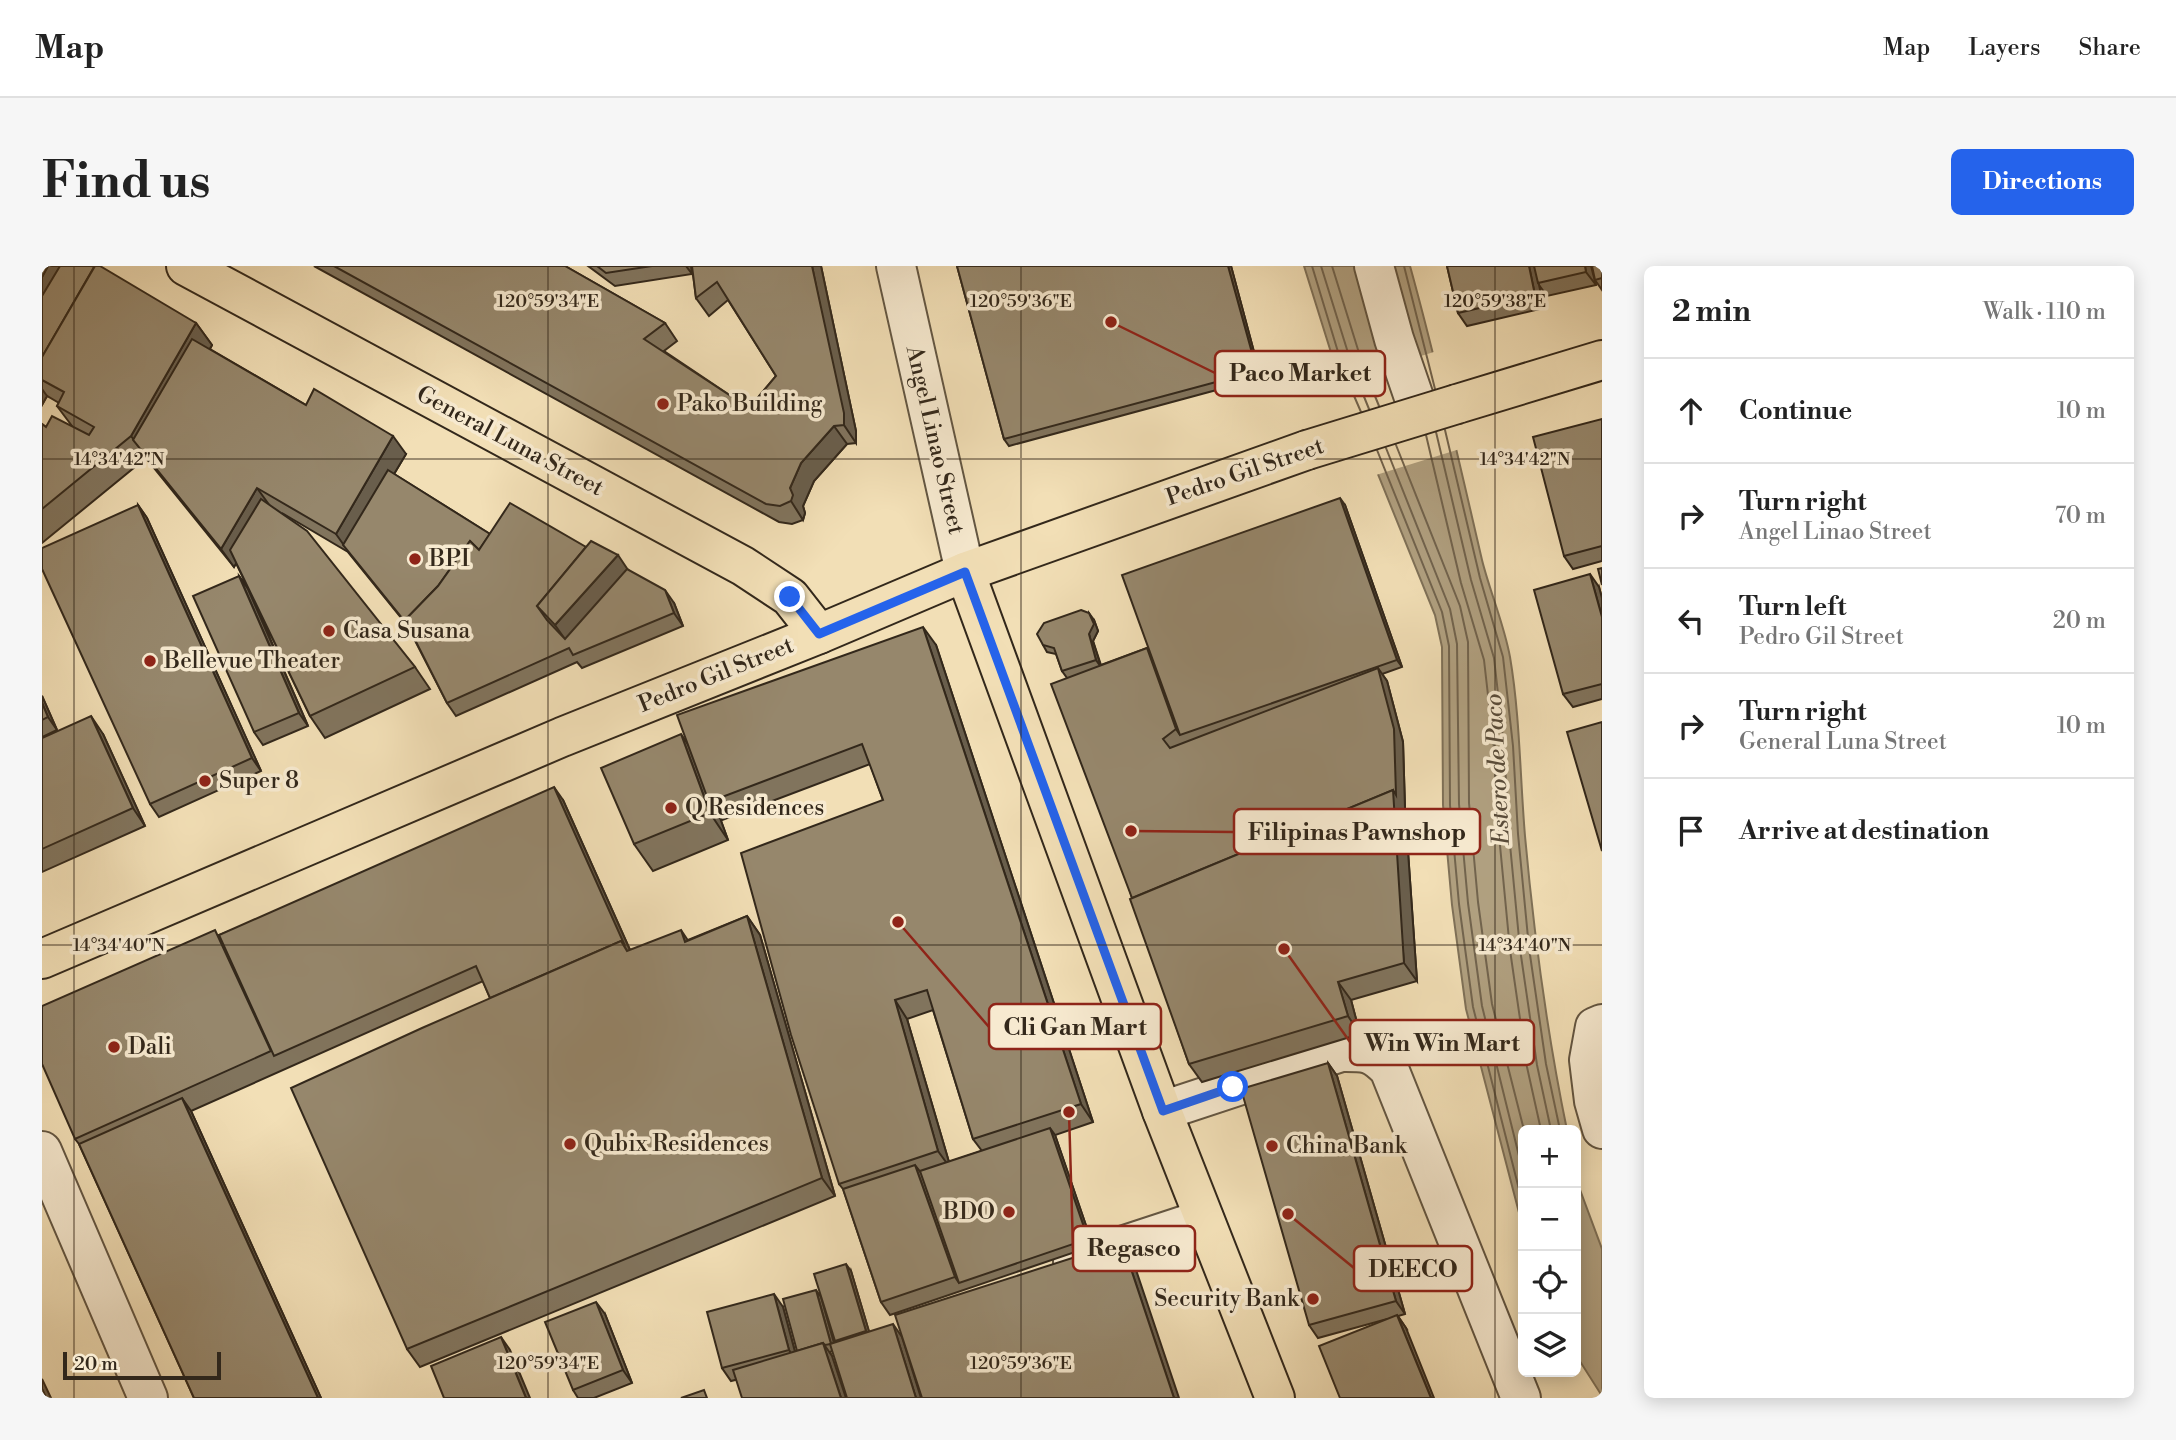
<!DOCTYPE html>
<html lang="en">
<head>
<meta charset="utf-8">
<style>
	body { margin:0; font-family:"Libre Bodoni",serif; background:#f6f6f6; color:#222 }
	.controls { position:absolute; right:21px; bottom:21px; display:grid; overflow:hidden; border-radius:10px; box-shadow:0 4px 18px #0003 }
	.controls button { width:63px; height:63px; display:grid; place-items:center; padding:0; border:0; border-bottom:2px solid #e0e0e0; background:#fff; color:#222; font:35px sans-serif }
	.scale { position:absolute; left:21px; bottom:18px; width:158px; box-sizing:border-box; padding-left:7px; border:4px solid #33281b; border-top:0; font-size:19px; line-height:24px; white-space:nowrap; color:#33281b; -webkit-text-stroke:5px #f7ead0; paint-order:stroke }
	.stop { position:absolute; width:21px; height:21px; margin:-16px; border:5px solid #2563eb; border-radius:50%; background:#fff }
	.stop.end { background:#2563eb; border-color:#fff; box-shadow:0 2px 7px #0008 }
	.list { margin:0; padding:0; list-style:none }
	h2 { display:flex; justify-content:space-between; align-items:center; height:91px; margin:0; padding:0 28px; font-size:30px }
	h2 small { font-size:23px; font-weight:400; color:#767676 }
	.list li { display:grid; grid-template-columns:46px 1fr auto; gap:21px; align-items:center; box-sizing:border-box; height:105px; padding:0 28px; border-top:2px solid #e0e0e0 }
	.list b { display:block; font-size:26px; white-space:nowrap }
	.list p { margin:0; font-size:23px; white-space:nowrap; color:#767676 }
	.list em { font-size:23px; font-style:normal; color:#767676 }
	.icon { flex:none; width:38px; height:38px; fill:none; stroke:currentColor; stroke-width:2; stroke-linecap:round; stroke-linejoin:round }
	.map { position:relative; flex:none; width:1560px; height:1132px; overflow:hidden; border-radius:10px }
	header { display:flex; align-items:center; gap:42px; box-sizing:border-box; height:98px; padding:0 35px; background:#fff; border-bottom:2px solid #e0e0e0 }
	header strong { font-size:33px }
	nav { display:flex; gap:38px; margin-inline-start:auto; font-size:24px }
	.intro { display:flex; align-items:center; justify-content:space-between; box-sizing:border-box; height:168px; padding:0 42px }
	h1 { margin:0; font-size:49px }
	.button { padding:18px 32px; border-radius:10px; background:#2563eb; color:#fff; font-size:24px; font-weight:700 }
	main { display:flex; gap:42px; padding:0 42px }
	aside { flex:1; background:#fff; border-radius:10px; box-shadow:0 4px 18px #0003 }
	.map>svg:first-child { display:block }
	.water { fill:#b1a181; stroke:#7f7158; stroke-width:2 }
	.pier { fill:#f2dfb6 }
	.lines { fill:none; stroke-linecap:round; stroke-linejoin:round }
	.shore { stroke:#72644e; stroke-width:2 }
	.minor-casing { stroke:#635642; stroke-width:42 }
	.major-casing { stroke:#33281b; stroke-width:42 }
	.minor { stroke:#f7ead0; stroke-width:38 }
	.major { stroke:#f2dfb6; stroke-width:38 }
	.major-bridge-casing { stroke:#33281b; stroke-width:42; stroke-linecap:butt }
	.major-bridge { stroke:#f2dfb6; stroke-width:38 }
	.wall { fill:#81745d; stroke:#33281b; stroke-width:2; fill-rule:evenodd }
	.shaded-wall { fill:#695e4c; stroke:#33281b; stroke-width:2 }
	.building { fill:#96876c; stroke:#33281b; stroke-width:2 }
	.route { stroke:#2563eb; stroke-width:9 }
	.ticks { fill:none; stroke:#33281b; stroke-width:2; stroke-opacity:0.45 }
	.poi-dot { fill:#8f2418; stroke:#f7ead0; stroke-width:2.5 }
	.labels { text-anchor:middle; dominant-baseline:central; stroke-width:7; stroke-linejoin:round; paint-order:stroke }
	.poi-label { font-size:23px; fill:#33281b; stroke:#f7ead0; text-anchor:start }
	.street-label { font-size:23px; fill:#33281b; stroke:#f7ead0 }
	.water-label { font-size:24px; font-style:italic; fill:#594c3a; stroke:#f7ead0 }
	.ticks-label { font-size:18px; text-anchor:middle; fill:#33281b; stroke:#f7ead0; stroke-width:7; stroke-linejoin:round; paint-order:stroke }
	.leader { fill:none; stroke:#8f2418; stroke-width:2.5 }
	.callout-dot { fill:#8f2418; stroke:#f7ead0; stroke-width:2.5 }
	.callout { fill:#f7ead0; stroke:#8f2418; stroke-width:2.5 }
	.callout-label { font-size:24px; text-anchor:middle; font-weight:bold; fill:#33281b }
</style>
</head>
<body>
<header>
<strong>Map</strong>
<nav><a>Map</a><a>Layers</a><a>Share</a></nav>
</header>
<div class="intro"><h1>Find us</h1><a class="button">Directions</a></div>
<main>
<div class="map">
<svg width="1560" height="1132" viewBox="0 0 1560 1132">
	<rect width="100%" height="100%" fill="#f2dfb6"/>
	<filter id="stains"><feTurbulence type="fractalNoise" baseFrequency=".00286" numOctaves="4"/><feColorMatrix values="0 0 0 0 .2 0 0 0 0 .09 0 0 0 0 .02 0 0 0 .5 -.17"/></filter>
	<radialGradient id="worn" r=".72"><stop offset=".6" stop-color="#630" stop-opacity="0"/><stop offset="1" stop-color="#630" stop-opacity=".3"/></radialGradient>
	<g class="water">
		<path d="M1262 0H1368C1395 97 1417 195 1440 294 1448 326 1462 358 1468 391 1478 450 1478 511 1483 570 1492 669 1505 767 1525 864H1481V962L1424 743 1410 639 1401 539 1400 381 1393 349 1297 112Z"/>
		<path d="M1534 904 1537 921 1560 983V1130L1534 1089Z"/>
	</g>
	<path class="pier" d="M1395 85 1418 183 1334 209 1295 116Z"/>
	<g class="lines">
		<g class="shore">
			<path d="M1270 0 1303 109 1319 146"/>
			<path d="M1279 0 1312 106 1327 143"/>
			<path d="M1290 0 1322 103 1337 140"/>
			<path d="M1362 0 1393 123"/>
			<path d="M1403 164 1438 312 1461 391 1471 480 1476 568 1487 682 1504 798 1518 864"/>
			<path d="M1394 166 1429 314 1452 392 1462 481 1467 568 1478 683 1495 799 1509 864"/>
			<path d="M1384 169 1419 317 1442 394 1452 482 1457 569 1468 684 1485 801 1499 864"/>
			<path d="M1354 179 1418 340 1426 376 1427 537 1436 636 1450 738 1482 864"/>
			<path d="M1344 182 1408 343 1415 378 1417 538 1426 637 1440 740 1481 906"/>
			<path d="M1335 184 1400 346 1407 380 1408 539 1417 638 1431 741 1481 939"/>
		</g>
		<defs>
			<g id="minor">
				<path d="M854 0 923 306"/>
				<path d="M1332 0 1352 73 1378 149"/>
				<path d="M1560 758 1553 761 1547 794 1552 835 1560 863"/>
				<path d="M1120 845 1299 786C1324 786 1329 785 1347 803L1479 1132"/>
				<path d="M0 885 106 1132"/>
				<path d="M1031 996 1162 953"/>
			</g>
			<g id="major">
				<path d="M144 0 701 300 748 331 777 368"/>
				<path d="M1415 138 1560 94"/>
				<path d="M923 306 1120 845 1233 1132"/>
				<path d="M0 693 520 471 777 368 923 306 1265 184"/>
			</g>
		</defs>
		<use href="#minor" class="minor-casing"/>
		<use href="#major" class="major-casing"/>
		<use href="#minor" class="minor"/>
		<use href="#major" class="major"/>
		<defs>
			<path id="major-bridge" d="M1265 184 1415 138"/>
		</defs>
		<use href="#major-bridge" class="major-bridge-casing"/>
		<use href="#major-bridge" class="major-bridge"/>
	</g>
	<g class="wall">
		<path d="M0 0 154 57 170 79 168 83 264 139 364 188 352 208 448 268 544 281 585 303 632 337 641 360 540 402 535 396 414 450 405 437 365 359 306 286 240 247 373 401 388 423 283 472 268 450 208 326 266 460 221 479 212 466 197 310 206 322 194 297 192 301 104 192 0 277V158L4 161 30 160 15 140 17 137 5 130 0 139Z"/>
		<path d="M272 0H523L623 57 635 75 622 85 707 142 734 110 686 34 667 50 654 32 650 0H779L814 165V177L805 178 772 215 761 240 763 247 761 254 750 258 737 256Z"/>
		<path d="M546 0H649L650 8 573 20Z"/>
		<path d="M915 0H1189L1219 112 967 180 962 173Z"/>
		<path d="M1405 0H1549L1554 19 1505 30 1497 19 1502 42 1425 60 1416 47Z"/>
		<path d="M1560 0V24L1553 14Z"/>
		<path d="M1560 153V295L1531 303 1522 290Z"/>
		<path d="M96 239 105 252 219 505 117 551 108 538Z"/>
		<path d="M1303 239 1360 401 1340 408 1345 415 1361 476 1363 542 1375 715 1309 734 1318 768 1160 816 1147 798 1090 632 1025 412 1020 405 1014 388 1005 386 1001 379 1052 354 1056 365 1051 375 1059 399 1105 382Z"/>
		<path d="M1557 321 1560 332V433L1531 441 1521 428Z"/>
		<path d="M894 379 1051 856 1013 869 1051 980 848 1049 839 1036 801 923 797 918 841 534 828 498 680 554 678 552 686 574 611 605 592 578 645 478ZM891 744 931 873 940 885 907 896 865 753Z"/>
		<path d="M0 430 15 464 0 471Z"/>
		<path d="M61 468 103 560 0 606V472Z"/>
		<path d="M521 534 588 684 646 674 705 650 718 669 793 930 378 1101 365 1083 448 732 441 715 149 845 279 1132H152L37 878 33 873 177 669Z"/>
		<path d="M1286 797 1295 810 1363 1048 1356 1050 1364 1062 1345 1053 1276 1072 1267 1059Z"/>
		<path d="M809 1005 827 1066 788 1086 790 1090 689 1115 680 1102 741 1041 753 1085H755L779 1031 792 1077 793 1076V1075Z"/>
		<path d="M563 1048 590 1117 552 1132H536L531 1124Z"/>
	</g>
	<g class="shaded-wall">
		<path d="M6 0H35L0 59V11Z"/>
		<path d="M644 0H649L650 8Z"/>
		<path d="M770 0H779L814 165V177L802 159Z"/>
		<path d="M1186 0H1189L1219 112 1215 105Z"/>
		<path d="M1487 0H1493L1502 42 1493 29Z"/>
		<path d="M1543 0H1549L1554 19 1544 6Z"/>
		<path d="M154 57 170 79 105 191 89 170Z"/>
		<path d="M0 123 5 130 0 139Z"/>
		<path d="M792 160 805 178 772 215 761 240 763 247 761 254 749 235 748 222 759 197Z"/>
		<path d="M351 170 364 188 306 285 294 268Z"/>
		<path d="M215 222 228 240 192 301 179 283Z"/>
		<path d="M1298 232 1303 239 1360 401 1355 394Z"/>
		<path d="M96 239 105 252 219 505 210 492Z"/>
		<path d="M576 289 594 316 532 386 513 359Z"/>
		<path d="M1548 308 1557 321 1560 332V351Z"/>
		<path d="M197 310 206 323 266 460 257 447Z"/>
		<path d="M623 324 632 337 641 360 632 347Z"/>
		<path d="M1047 347 1052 354 1056 365 1051 375 1059 401 1054 394 1047 368Z"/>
		<path d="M881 361 894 379 1051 856 1039 838Z"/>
		<path d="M1105 382 1114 395 1138 469 1134 463Z"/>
		<path d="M1336 402 1345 415 1361 476 1363 542 1375 715 1362 697Z"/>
		<path d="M0 430 15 464 6 451 0 437Z"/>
		<path d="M49 450 61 468 103 560 91 542Z"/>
		<path d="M639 468 657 495 667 536 678 552 686 574 668 547Z"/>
		<path d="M512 521 521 534 592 693 585 685 579 675Z"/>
		<path d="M705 650 718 669 793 930 780 912Z"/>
		<path d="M639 664 651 682 643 676Z"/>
		<path d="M1296 716 1309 734 1318 768 1306 750Z"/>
		<path d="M853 734 865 753 909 903 896 885Z"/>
		<path d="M1286 797 1295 810 1363 1048 1354 1035Z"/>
		<path d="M140 832 149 845 279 1132H276Z"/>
		<path d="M1008 862 1013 869 1051 980 1046 973Z"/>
		<path d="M873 899 883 912 917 1017 913 1011Z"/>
		<path d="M1080 976 1089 989 1137 1132H1132Z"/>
		<path d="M804 998 809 1005 829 1072 824 1065Z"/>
		<path d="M774 1024 779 1031 794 1084 789 1078Z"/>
		<path d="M732 1028 741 1041 756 1097 747 1084Z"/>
		<path d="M554 1036 563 1048 590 1117 581 1104Z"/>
		<path d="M1355 1049 1364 1062 1392 1132H1389Z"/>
		<path d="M851 1058 860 1071 879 1132H874Z"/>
		<path d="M459 1071 468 1084 488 1132H484Z"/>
		<path d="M781 1077 790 1090 804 1132H799Z"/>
		<path d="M0 1113 9 1132H4L0 1123Z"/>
	</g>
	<g class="building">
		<path d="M0 0H6L0 11Z"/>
		<path d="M18 0H50L52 1 0 91V30Z"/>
		<path d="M53 0H58L154 57 89 170 0 243V158L4 161 10 150 47 169 52 161 15 140 22 126 0 114V91Z"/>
		<path d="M292 0H523L623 57 602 73 707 142 734 110 675 16 654 32 650 0H770L802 147V159L792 160 759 197 748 222 751 229 749 235 738 240 724 238Z"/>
		<path d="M555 0H610L564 7Z"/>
		<path d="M915 0H1186L1215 105 962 173Z"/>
		<path d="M1405 0H1487L1493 29 1416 47Z"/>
		<path d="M1492 0H1543L1544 6 1496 17Z"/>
		<path d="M1550 0H1560V12L1553 14Z"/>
		<path d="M150 73 264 139 272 123 351 170 294 268 215 222 179 283 91 174Z"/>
		<path d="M1560 153V280L1522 290 1491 171Z"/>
		<path d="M346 204 448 268 437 284 428 275 396 320 363 354 364 357 301 279Z"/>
		<path d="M1298 232 1355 394 1138 469 1080 309Z"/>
		<path d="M219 233 265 265 373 401 268 450 188 284Z"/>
		<path d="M468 237 544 281 495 340 505 354 523 373 585 303 623 324 632 347 531 389 527 382 405 437 363 354 396 320 428 275 437 284Z"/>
		<path d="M96 239 210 492 108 538 0 303V282Z"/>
		<path d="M549 275 576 289 513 359 495 340Z"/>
		<path d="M1560 302V319L1556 303Z"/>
		<path d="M1548 308 1560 351V418L1521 428 1492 324Z"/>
		<path d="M197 310 257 447 212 466 151 330Z"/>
		<path d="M1039 344 1047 347 1052 358 1047 368 1054 394 1020 405 1012 382 1001 379 995 368 1002 357Z"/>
		<path d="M881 361 1039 838 931 873 885 724 853 734 896 885 797 918 749 769 699 587 841 534 820 478 667 536 635 449Z"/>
		<path d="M1105 382 1134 463 1121 473 1128 482 1336 402 1352 463 1354 529 1351 524 1090 632 1009 418Z"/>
		<path d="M0 437 6 451 0 454Z"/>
		<path d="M49 450 91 542 0 583V472Z"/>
		<path d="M1560 456V585L1525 466Z"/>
		<path d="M639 468 668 547 592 578 559 502Z"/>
		<path d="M512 521 583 680 579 675 448 732 434 700 232 790 177 669Z"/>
		<path d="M1351 524 1362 697 1296 716 1306 750 1147 798 1088 633Z"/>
		<path d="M705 650 780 912 365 1083 249 822 380 762 579 675 585 685 639 664 643 676Z"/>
		<path d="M173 664 229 785 33 873 0 798V740Z"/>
		<path d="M1286 797 1354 1035 1267 1059 1199 823Z"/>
		<path d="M140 832 276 1132H152L37 878Z"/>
		<path d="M1008 862 1046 973 917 1017 878 905Z"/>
		<path d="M873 899 913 1011 839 1036 801 923Z"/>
		<path d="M1080 976 1132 1132H880L853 1049Z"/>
		<path d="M804 998 824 1065 793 1075 772 1008Z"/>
		<path d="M774 1024 789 1078 783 1079 781 1077 755 1085 741 1033Z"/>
		<path d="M732 1028 747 1084 680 1102 665 1046Z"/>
		<path d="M554 1036 581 1104 531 1124 503 1056Z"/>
		<path d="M1355 1049 1389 1132H1298L1277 1080Z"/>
		<path d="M851 1058 874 1132H805L788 1078Z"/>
		<path d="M459 1071 484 1132H402L389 1100Z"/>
		<path d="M781 1077 799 1132H700L691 1104Z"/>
		<path d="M0 1123 4 1132H0Z"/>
		<path d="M662 1124 665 1132H639Z"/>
	</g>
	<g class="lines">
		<path class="route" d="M748 331 777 368 923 306 1121 845 1191 821"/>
	</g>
	<path class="ticks" d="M32 0V1132M506 0V1132M979 0V1132M1453 0V1132M0 193H1560M0 679H1560"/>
	<g class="poi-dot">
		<circle cx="621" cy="138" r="7"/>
		<circle cx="373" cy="293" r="7"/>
		<circle cx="287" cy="365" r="7"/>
		<circle cx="108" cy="395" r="7"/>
		<circle cx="163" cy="515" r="7"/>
		<circle cx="629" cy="542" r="7"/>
		<circle cx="72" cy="781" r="7"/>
		<circle cx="528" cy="878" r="7"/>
		<circle cx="1230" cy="880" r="7"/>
		<circle cx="967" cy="946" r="7"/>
		<circle cx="1271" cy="1033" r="7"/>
	</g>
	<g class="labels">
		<g class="poi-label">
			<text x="635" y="138">Pako Building</text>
			<text x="387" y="293">BPI</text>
			<text x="301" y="365">Casa Susana</text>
			<text x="122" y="395">Bellevue Theater</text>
			<text x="177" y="515">Super 8</text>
			<text x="643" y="542">Q Residences</text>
			<text x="86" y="781">Dali</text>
			<text x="542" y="878">Qubix Residences</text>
			<text x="1244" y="880">China Bank</text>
			<text x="953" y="946" text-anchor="end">BDO</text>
			<text x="1257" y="1033" text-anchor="end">Security Bank</text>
		</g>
		<g class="street-label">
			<text transform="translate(893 174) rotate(77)">Angel Linao Street</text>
			<text transform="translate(468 175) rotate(28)">General Luna Street</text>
			<text transform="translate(1203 206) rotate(-19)">Pedro Gil Street</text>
			<text transform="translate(674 409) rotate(-22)">Pedro Gil Street</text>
		</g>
		<g class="water-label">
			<text transform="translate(1456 503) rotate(-93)">Estero de Paco</text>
		</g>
	</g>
	<g class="ticks-label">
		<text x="506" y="41">120°59'34"E</text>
		<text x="979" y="41">120°59'36"E</text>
		<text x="1453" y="41">120°59'38"E</text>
		<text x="77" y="199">14°34'42"N</text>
		<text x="1483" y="199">14°34'42"N</text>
		<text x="77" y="685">14°34'40"N</text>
		<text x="1483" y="685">14°34'40"N</text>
		<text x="506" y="1103">120°59'34"E</text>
		<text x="979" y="1103">120°59'36"E</text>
	</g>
	<path class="leader" d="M1069 56L1173 107M1089 565L1192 566M856 656L947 761M1242 683L1308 776M1027 846L1031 982M1246 948L1312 1002"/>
	<g class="callout-dot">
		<circle cx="1069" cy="56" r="7"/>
		<circle cx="1089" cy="565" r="7"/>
		<circle cx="856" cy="656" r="7"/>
		<circle cx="1242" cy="683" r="7"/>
		<circle cx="1027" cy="846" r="7"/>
		<circle cx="1246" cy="948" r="7"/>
	</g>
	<g class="callout">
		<rect x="1173" y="85" width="170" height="45" rx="7"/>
		<rect x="1192" y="543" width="246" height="45" rx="7"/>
		<rect x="947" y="738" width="172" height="45" rx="7"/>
		<rect x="1308" y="754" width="184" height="45" rx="7"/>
		<rect x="1031" y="960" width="122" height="45" rx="7"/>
		<rect x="1312" y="980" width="118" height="45" rx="7"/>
	</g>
	<g class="callout-label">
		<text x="1258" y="115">Paco Market</text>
		<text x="1315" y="574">Filipinas Pawnshop</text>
		<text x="1033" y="769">Cli Gan Mart</text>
		<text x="1400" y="785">Win Win Mart</text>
		<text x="1092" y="990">Regasco</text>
		<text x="1371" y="1011">DEECO</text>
	</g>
	<rect width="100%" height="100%" filter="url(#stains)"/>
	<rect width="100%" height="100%" fill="url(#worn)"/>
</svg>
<div class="controls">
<button>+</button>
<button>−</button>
<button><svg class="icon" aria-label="locate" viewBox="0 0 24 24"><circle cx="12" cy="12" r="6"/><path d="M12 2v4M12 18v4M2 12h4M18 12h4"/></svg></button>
<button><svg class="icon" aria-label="layers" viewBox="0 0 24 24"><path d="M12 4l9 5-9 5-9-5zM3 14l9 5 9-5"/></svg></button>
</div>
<div class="scale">20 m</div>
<div class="stop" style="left:1191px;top:821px"></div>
<div class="stop end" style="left:748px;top:331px"></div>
</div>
<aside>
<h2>2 min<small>Walk · 110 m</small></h2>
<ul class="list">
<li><svg class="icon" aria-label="ahead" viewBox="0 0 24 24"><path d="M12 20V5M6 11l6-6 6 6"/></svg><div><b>Continue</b></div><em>10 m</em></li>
<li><svg class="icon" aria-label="right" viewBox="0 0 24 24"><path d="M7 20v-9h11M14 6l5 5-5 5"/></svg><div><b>Turn right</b><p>Angel Linao Street</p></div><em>70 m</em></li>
<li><svg class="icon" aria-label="left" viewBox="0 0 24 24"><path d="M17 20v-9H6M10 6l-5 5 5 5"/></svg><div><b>Turn left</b><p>Pedro Gil Street</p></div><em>20 m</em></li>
<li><svg class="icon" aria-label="right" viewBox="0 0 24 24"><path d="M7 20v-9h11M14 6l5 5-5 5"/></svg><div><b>Turn right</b><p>General Luna Street</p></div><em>10 m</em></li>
<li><svg class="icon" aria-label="arrive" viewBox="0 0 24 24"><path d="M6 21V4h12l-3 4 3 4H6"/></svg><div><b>Arrive at destination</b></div></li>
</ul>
</aside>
</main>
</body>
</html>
